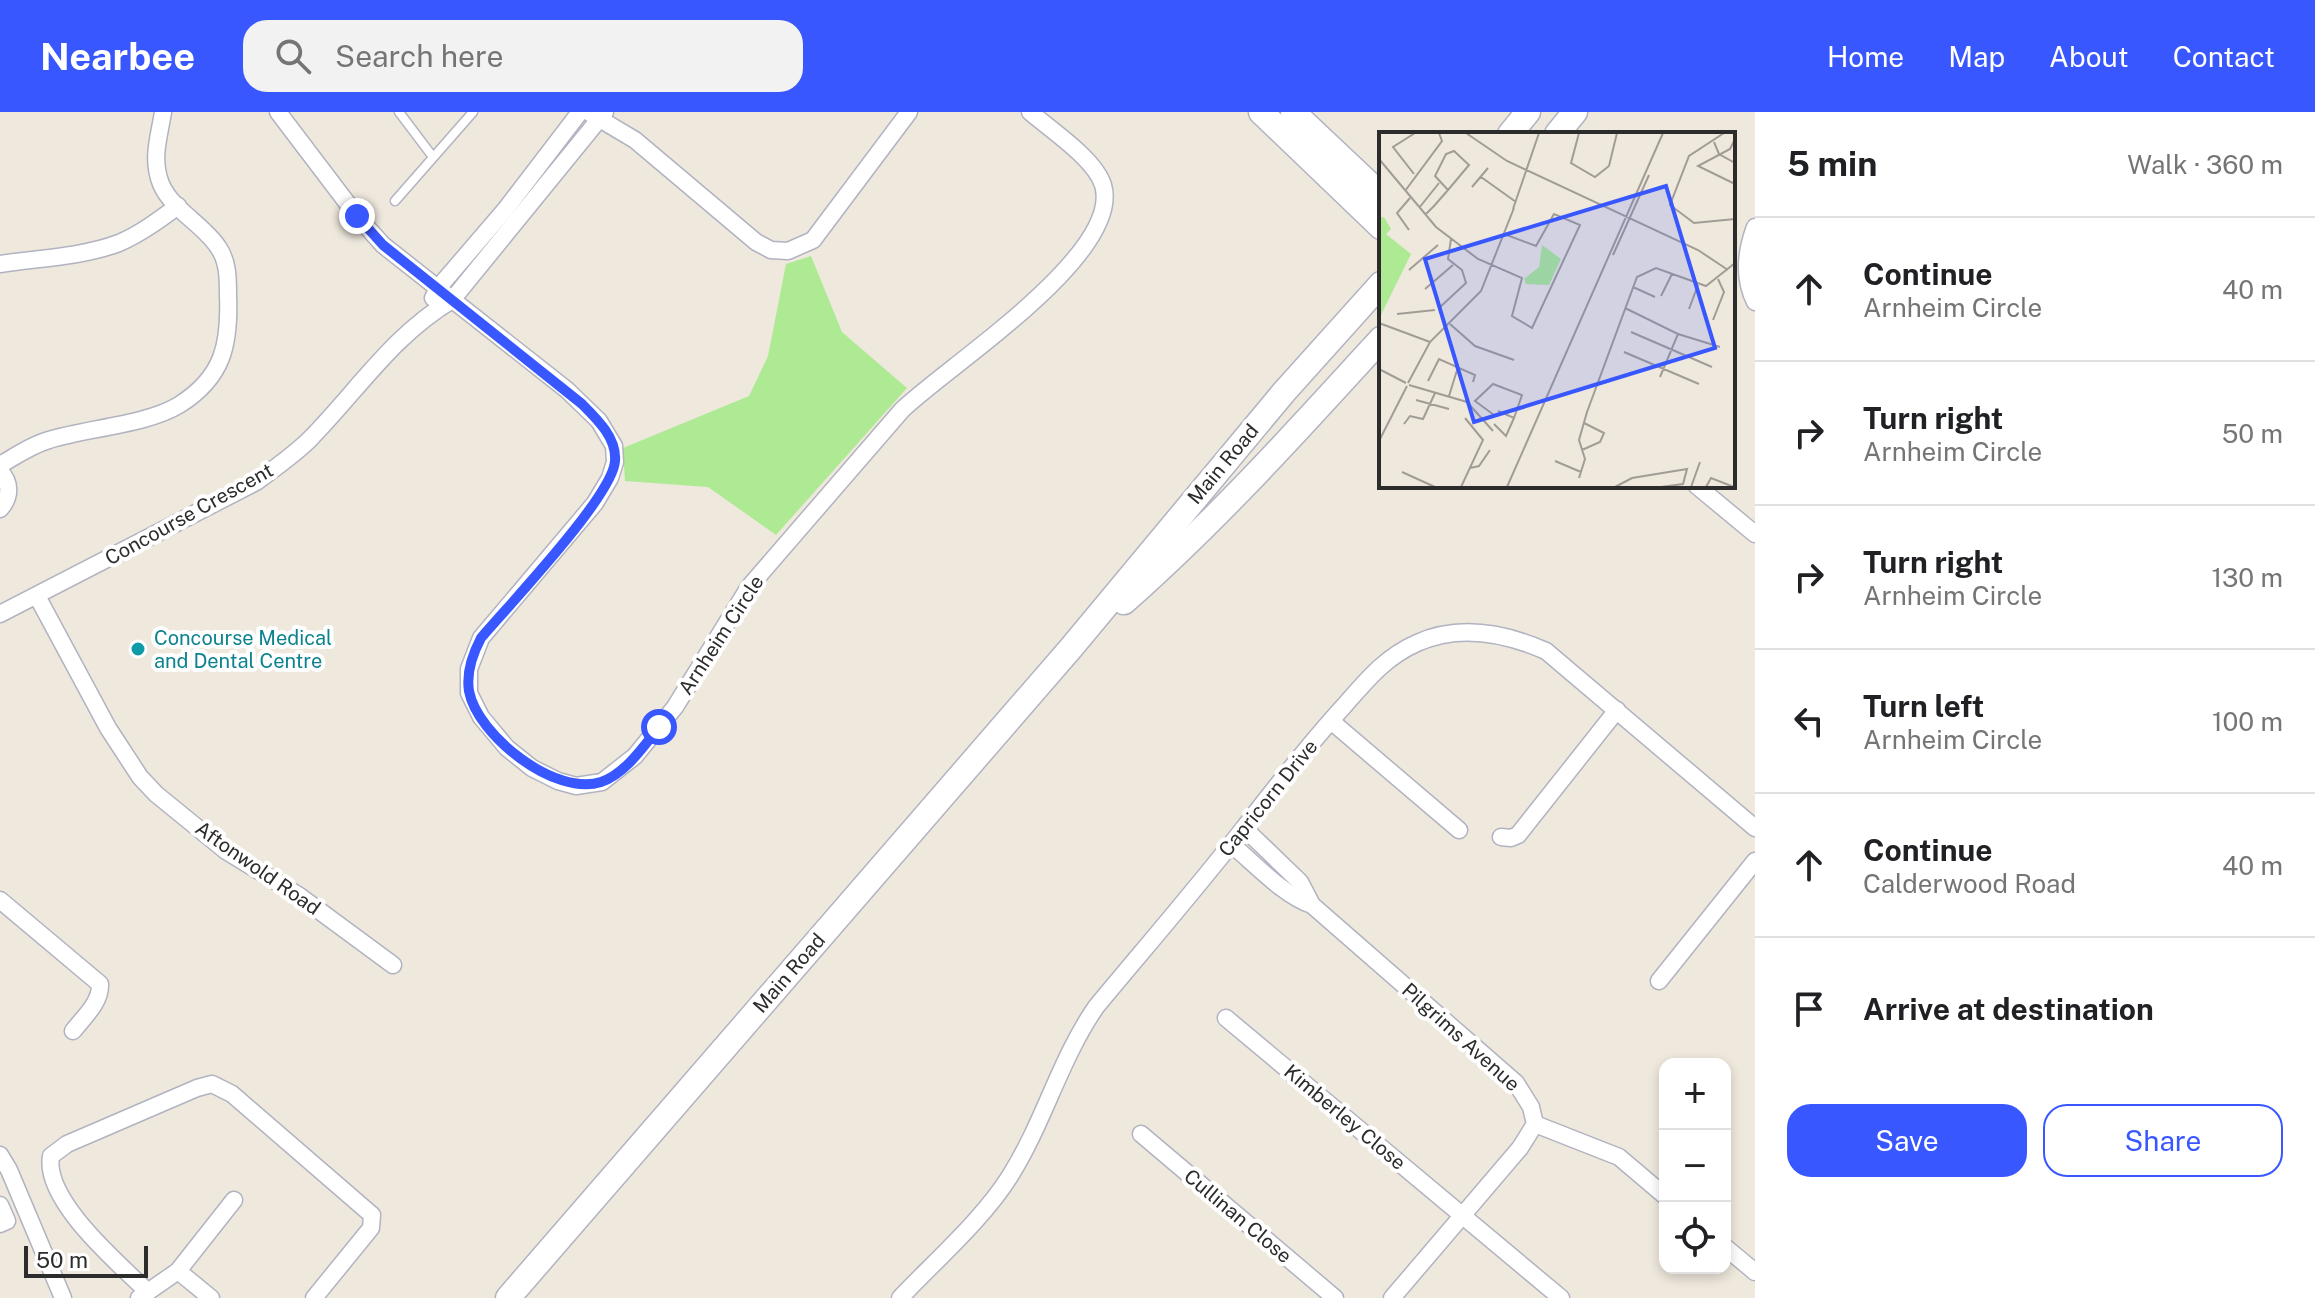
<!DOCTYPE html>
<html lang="en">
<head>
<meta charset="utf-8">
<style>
	body { margin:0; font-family:"Public Sans",sans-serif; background:#f2f2f2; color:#202124 }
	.controls { position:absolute; right:24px; bottom:24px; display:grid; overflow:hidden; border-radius:16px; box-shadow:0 4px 12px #0003 }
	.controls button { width:72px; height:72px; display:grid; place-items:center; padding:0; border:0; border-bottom:2px solid #e0e0e0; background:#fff; color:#202124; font:40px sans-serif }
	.scale { position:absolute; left:24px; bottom:20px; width:124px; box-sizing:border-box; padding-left:8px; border:4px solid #2c2c2c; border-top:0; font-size:22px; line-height:28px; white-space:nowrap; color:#2c2c2c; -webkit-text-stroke:6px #fff; paint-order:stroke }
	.stop { position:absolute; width:24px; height:24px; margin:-18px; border:6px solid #3957ff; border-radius:50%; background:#fff }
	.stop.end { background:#3957ff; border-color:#fff; box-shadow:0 2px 8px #0008 }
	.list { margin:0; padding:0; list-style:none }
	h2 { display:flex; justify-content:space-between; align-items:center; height:104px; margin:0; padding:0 32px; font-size:34px }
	h2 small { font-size:26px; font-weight:400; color:#757577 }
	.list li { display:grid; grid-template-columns:52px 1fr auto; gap:24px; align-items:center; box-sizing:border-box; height:144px; padding:0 32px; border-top:2px solid #e0e0e0 }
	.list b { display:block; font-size:30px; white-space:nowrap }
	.list p { margin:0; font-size:26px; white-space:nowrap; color:#757577 }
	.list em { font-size:26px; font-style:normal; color:#757577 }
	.actions { display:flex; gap:16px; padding:24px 32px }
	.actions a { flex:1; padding:18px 0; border:2px solid #3957ff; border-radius:24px; text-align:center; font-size:28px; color:#3957ff }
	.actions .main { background:#3957ff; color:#fff }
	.icon { flex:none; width:44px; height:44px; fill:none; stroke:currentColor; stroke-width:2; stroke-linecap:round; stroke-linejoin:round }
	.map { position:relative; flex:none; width:1755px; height:1186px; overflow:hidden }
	header { display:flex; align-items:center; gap:48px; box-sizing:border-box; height:112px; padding:0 40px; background:#3957ff; color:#fff }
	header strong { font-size:38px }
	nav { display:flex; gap:44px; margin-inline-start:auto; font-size:28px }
	.search { width:560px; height:72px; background:#f2f2f2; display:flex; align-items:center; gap:20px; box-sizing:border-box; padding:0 28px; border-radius:24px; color:#757577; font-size:30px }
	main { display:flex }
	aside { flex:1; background:#fff }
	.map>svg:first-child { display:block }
	.green { fill:#aeea94 }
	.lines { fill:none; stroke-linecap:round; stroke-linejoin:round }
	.lane-casing { stroke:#b1b3c1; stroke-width:11 }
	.street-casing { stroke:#b1b3c1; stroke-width:19 }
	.secondary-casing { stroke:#b1b3c1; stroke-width:27 }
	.lane { stroke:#fff; stroke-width:8 }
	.street { stroke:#fff; stroke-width:16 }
	.secondary { stroke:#fff; stroke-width:24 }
	.route { stroke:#3957ff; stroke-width:10 }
	.culture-dot { fill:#0f9aa8; stroke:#fff; stroke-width:3 }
	.labels { text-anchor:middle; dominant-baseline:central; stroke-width:8; stroke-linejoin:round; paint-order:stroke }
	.street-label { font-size:20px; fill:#2c2c2c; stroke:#fff }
	.culture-label { font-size:20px; fill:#0d838f; stroke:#fff; text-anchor:start }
	.inset-road { fill:none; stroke:#a19d96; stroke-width:2 }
	.view { fill:#3957ff; fill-opacity:0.15; stroke:#3957ff; stroke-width:4 }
	.inset-edge { fill:none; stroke:#2c2c2c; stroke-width:4 }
</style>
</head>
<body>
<header>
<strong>Nearbee</strong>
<div class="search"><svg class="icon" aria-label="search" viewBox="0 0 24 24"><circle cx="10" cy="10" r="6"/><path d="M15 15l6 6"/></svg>Search here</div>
<nav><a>Home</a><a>Map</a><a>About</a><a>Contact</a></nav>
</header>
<main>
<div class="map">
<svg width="1755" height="1186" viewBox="0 0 1755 1186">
	<rect width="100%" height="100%" fill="#efe8dd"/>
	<path class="green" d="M811 144 842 220 907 276 776 423 708 375 625 369 623 336 749 284 768 244 786 152Z"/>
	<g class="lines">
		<defs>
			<g id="lane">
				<path d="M399 0 433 45"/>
				<path d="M395 89 473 0"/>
			</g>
			<g id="street">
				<path d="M278 0 357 104 383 133 567 278 599 309 614 334 615 350 610 366 595 391 481 526 469 557V581L481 605 507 636 532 656 558 669 576 674 602 670 635 644 675 595 749 475 902 298C946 255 1124 142 1103 73 1095 47 1051 18 1030 0"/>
				<path d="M588 0 635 28 756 130 771 138 788 139 813 128 909 0"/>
				<path d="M1755 115C1746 139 1743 166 1755 190"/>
				<path d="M0 152C38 146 82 145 119 131 140 122 159 108 178 94"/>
				<path d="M433 186 438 176 505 98 580 0"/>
				<path d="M0 353C16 344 31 333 49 328 87 316 146 313 179 293 224 265 230 231 228 183 228 166 228 149 218 135 203 112 172 98 161 72 151 46 159 26 163 0"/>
				<path d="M0 359C11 371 11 385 0 397"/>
				<path d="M1697 374 1755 422"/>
				<path d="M37 484 108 616 140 665 156 682 226 739 298 783 393 853"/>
				<path d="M0 502 256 370C275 356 294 343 310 327 358 278 393 223 452 188L605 0"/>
				<path d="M1331 609 1459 718"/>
				<path d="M1244 716 1300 770 1312 793"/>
				<path d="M1501 725 1511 726 1518 723 1617 598"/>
				<path d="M1231 732C1254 751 1284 784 1312 793L1516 971 1531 995 1535 1012 1520 1036 1392 1186"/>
				<path d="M0 788 100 872C101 890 84 905 73 919"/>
				<path d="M1659 869 1755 749"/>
				<path d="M1226 906 1561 1186"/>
				<path d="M1535 1012 1619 1045 1665 1084"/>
				<path d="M1141 1022 1335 1186"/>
				<path d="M0 1043 9 1058 63 1186"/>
				<path d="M0 1093 7 1109 0 1112"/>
				<path d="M1725 1135 1755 1160"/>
				<path d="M178 1159 211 1186"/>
				<path d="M148 1180C119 1152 43 1088 51 1044L67 1032 197 976 212 972 232 982 372 1103 371 1116 314 1186"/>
				<path d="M139 1186 178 1159 234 1088"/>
				<path d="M900 1186C935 1149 984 1106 1010 1064 1044 1010 1060 947 1096 895 1145 836 1196 777 1243 717 1276 675 1308 633 1344 594 1366 569 1385 545 1417 531 1459 512 1505 521 1546 539L1755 716"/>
			</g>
			<g id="secondary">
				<path d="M1261 0 1381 115"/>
				<path d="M1293 0 1381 83"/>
				<path d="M1510 22 1528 0"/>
				<path d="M1557 22 1575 0"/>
				<path d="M1124 490C1216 409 1299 317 1381 227"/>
				<path d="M508 1186 1071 536 1284 280 1381 172"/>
			</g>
		</defs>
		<use href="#lane" class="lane-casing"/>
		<use href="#street" class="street-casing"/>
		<use href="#secondary" class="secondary-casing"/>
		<use href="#lane" class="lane"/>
		<use href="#street" class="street"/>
		<use href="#secondary" class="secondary"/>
	</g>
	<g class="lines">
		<path class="route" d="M357 104 383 133 582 292C597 307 617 326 615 349 613 384 508 494 481 526 472 543 466 560 469 579 477 623 555 685 601 670 625 662 644 634 659 615"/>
	</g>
	<circle class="culture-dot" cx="138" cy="537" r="8"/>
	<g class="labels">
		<g class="street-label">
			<text transform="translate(1223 352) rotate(-50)">Main Road</text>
			<text transform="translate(189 402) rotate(-29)">Concourse Crescent</text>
			<text transform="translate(721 523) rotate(-57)">Arnheim Circle</text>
			<text transform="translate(1268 686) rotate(-51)">Capricorn Drive</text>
			<text transform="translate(258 756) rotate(35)">Aftonwold Road</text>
			<text transform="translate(789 861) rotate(-49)">Main Road</text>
			<text transform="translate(1461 925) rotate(42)">Pilgrims Avenue</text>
			<text transform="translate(1345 1005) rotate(40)">Kimberley Close</text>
			<text transform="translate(1238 1104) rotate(40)">Cullinan Close</text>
		</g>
		<g class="culture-label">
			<text x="154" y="526">Concourse Medical<tspan x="154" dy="23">and Dental Centre</tspan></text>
		</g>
	</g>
	<g transform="translate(1379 20)">
		<rect width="356" height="356" fill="#efe8dd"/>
		<path d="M5 85 12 97 7 102 32 122 0 187V86ZM163 113 182 127 170 153 147 152 145 147 160 135Z" fill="#aeea94"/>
		<path class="inset-road" d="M87 1 128 29 319 118 349 138M200 1 192 31 216 45 230 34 238 1M345 1 310 24 291 73 315 91 356 87M356 7 351 17 319 34 356 52M335 10 340 22 356 31M0 27 57 95 99 127 143 146 133 184 153 196 201 93 175 82 157 114 125 102M35 42 14 15 36 1M102 45 137 70M93 55 109 36M26 59 63 9 60 1M40 76 60 51M134 77 160 1M46 83 55 74 69 58 90 33 75 19 67 22 56 44 69 58M30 98 18 81 31 66M234 123 270 43M30 138 59 113M254 155 276 165M46 157 74 133M282 164 293 142M60 176 87 151 83 138 69 127 72 107M246 176 299 202 281 245M310 177 319 153M18 182 56 178M334 188 345 160 339 147M0 191 51 210M71 192 96 214 135 228M252 200 333 235M299 202 341 215M245 220 320 252M0 237 27 251M49 249 60 227 96 243 94 250M29 251 51 210 102 159 135 76M30 253 88 270 114 299M70 264 79 235M37 268 70 277M115 283 96 269 114 252 143 263 135 286 119 279M25 292 31 284 44 287 56 261M115 292 127 304 135 286M0 309 28 254M203 318 221 310 225 301 205 291M176 329 202 340M91 336 100 334 111 318M23 340 56 355M200 346 206 327 200 308 208 280 258 145 277 136 327 154 356 131M82 355 104 308 86 286M128 355 284 1M236 355 253 346 308 337 304 352 282 355M312 355 321 330M327 355 332 346 355 355"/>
		<path class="view" d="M287 54 336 216 95 290 46 127Z"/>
		<rect width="356" height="356" class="inset-edge"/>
	</g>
</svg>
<div class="controls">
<button>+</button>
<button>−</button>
<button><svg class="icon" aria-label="locate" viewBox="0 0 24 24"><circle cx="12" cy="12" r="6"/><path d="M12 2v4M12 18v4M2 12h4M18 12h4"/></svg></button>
</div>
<div class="scale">50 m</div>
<div class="stop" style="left:659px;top:615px"></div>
<div class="stop end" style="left:357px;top:104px"></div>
</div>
<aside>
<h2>5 min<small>Walk · 360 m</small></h2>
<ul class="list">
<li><svg class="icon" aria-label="ahead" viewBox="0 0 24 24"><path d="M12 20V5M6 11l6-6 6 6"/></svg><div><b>Continue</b><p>Arnheim Circle</p></div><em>40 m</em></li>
<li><svg class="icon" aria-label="right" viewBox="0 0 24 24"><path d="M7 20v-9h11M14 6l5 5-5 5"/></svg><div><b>Turn right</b><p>Arnheim Circle</p></div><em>50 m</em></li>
<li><svg class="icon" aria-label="right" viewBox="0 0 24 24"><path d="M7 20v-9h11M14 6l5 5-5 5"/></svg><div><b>Turn right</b><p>Arnheim Circle</p></div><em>130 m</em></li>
<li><svg class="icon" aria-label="left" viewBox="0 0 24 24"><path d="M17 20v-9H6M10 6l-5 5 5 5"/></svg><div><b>Turn left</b><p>Arnheim Circle</p></div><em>100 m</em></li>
<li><svg class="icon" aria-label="ahead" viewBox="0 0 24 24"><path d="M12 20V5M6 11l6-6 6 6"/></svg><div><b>Continue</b><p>Calderwood Road</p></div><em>40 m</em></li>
<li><svg class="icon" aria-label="arrive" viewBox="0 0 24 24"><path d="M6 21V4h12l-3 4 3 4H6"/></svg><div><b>Arrive at destination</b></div></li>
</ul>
<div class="actions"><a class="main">Save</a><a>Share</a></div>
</aside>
</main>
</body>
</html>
